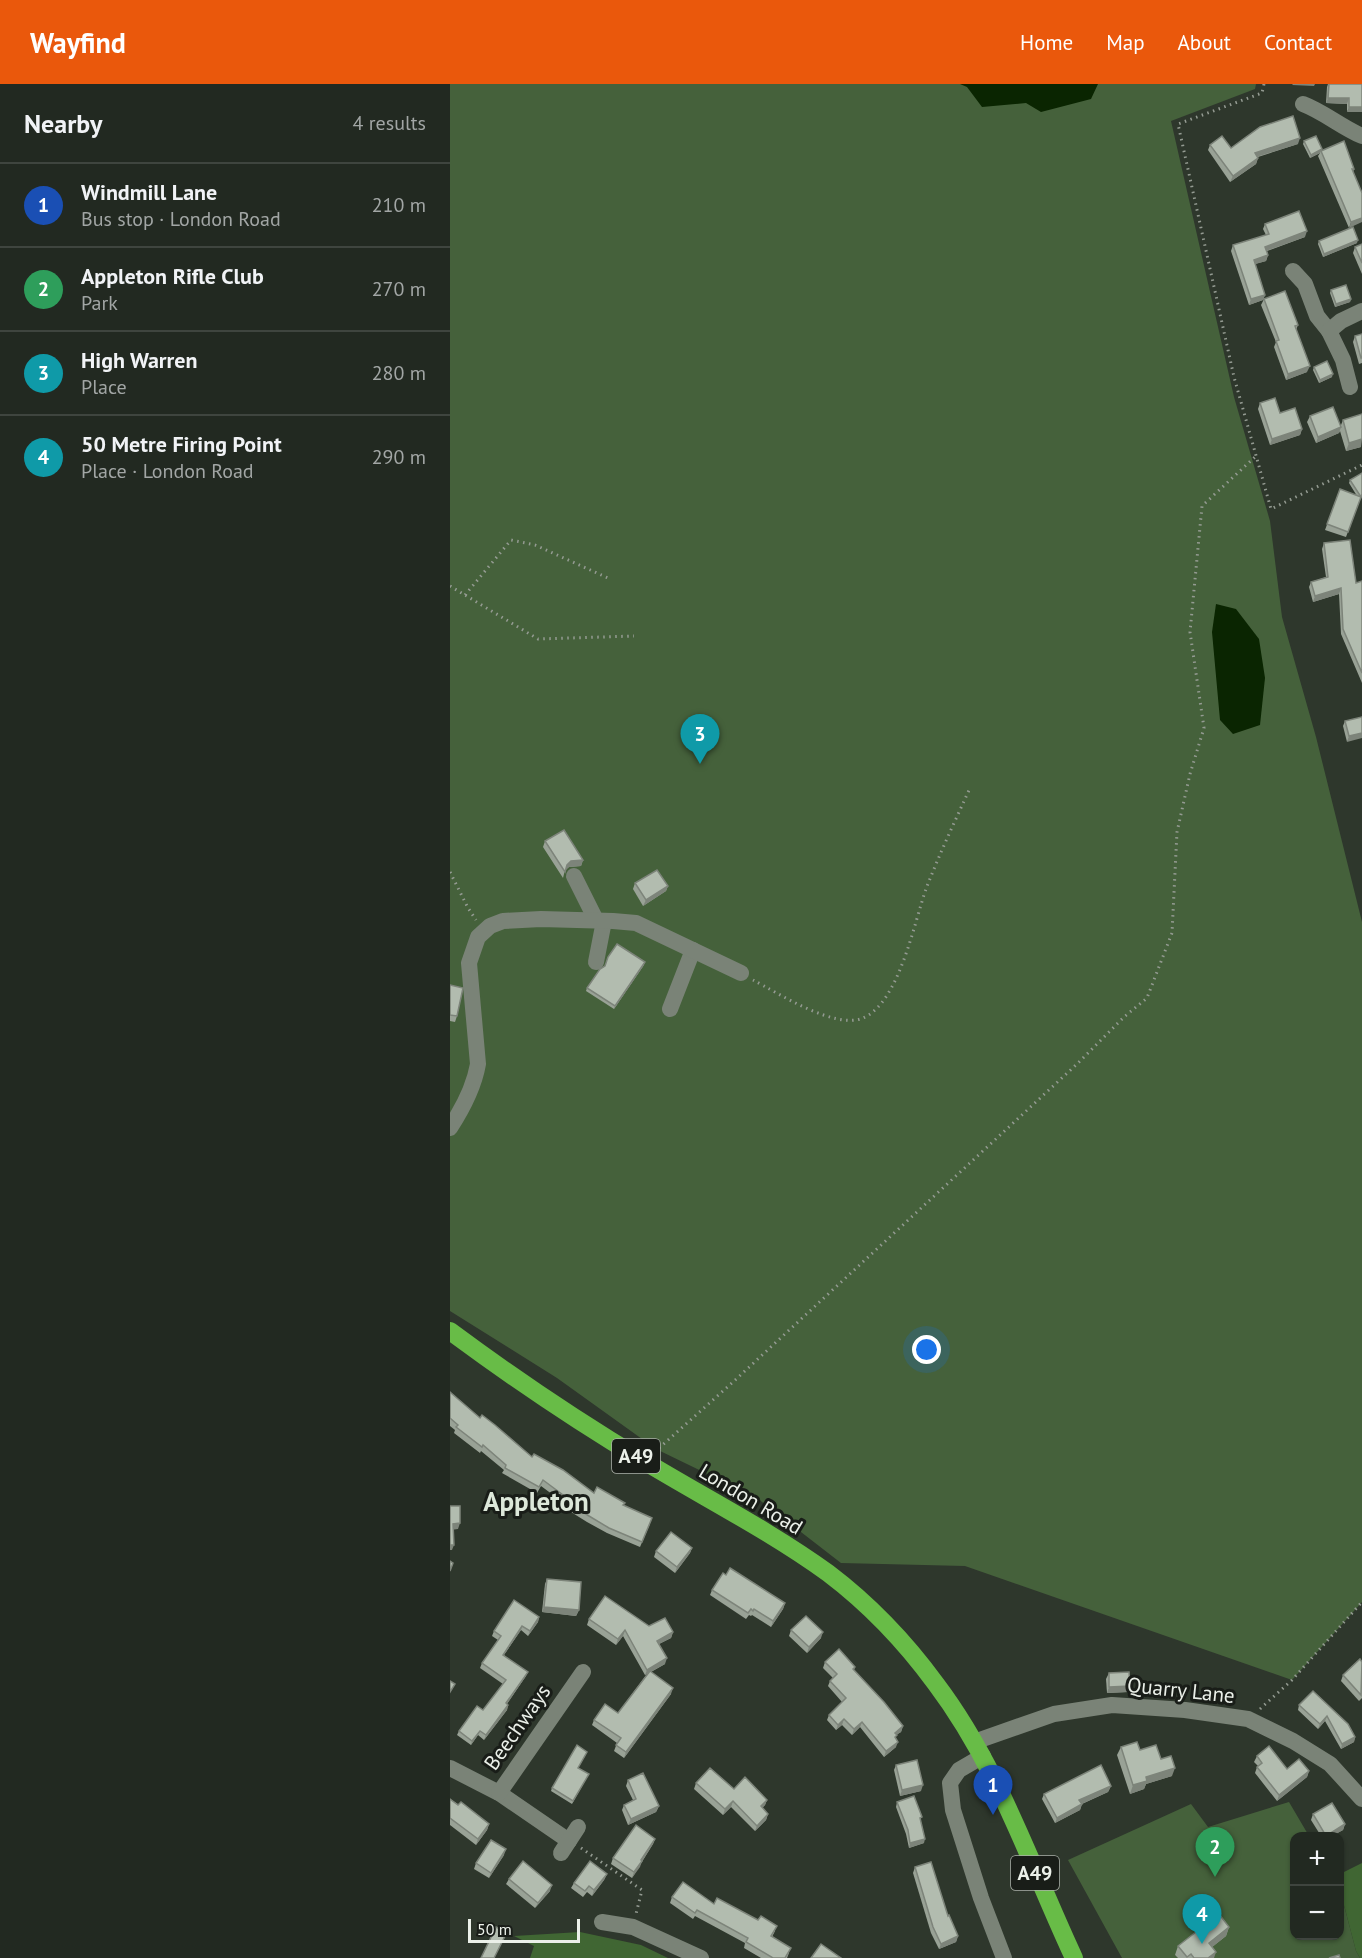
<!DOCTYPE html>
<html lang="en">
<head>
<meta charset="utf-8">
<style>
	body { margin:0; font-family:"PT Sans",sans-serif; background:#2a312a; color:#f1f3f6 }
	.controls { position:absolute; right:18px; bottom:18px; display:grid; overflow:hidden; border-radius:12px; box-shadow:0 2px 4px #0004 }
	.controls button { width:54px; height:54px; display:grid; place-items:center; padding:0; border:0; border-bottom:2px solid #3f453f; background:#222921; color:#f1f3f6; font:30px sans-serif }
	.scale { position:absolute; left:18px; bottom:15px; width:112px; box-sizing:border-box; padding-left:6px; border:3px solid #ebf0e9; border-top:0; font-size:16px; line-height:21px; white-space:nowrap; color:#ebf0e9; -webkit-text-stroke:4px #191d18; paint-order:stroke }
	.you { position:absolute; left:477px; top:1266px; width:21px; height:21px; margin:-15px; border:4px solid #fff; border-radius:50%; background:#1a73e8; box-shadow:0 0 0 9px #1a73e833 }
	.badge { display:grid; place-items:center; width:39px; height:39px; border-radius:50%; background:#ea580c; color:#fff; font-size:20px; font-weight:700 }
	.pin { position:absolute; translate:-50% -50px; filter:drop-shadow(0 2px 3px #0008) }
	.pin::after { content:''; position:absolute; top:32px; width:21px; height:18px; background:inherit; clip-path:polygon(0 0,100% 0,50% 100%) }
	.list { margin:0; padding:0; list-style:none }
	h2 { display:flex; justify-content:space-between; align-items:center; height:78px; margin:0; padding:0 24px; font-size:26px }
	h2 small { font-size:20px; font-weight:400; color:#a2a6a5 }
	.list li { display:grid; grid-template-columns:39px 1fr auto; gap:18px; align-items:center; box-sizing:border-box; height:84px; padding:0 24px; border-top:2px solid #3f453f }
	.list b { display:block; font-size:22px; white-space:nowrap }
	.list p { margin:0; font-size:20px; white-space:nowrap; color:#a2a6a5 }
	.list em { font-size:20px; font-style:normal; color:#a2a6a5 }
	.map { position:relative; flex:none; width:912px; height:1874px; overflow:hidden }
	header { display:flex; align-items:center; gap:36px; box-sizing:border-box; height:84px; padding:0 30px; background:#ea580c; color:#fff }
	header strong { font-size:28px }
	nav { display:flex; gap:33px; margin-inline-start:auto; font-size:21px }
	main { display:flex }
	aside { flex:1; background:#222921 }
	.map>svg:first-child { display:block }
	.green { fill:#45613b }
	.forest { fill:#406633 }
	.water { fill:#0a2501 }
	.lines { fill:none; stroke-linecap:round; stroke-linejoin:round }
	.path { stroke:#949b92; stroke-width:3; stroke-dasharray:1.5 4.5; stroke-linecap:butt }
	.minor { stroke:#7a8377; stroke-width:16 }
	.highway { stroke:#68bc47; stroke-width:18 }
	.wall { fill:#99a296 }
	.shaded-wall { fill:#7d847a }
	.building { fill:#b2bcaf; stroke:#7d847a; stroke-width:1.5 }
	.labels { text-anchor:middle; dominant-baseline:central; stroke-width:6; stroke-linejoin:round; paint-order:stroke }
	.shield { fill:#191d18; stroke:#acb1aa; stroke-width:1.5 }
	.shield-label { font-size:20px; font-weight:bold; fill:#ebf0e9 }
	.street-label { font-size:21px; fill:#ebf0e9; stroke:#191d18 }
	.district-label { font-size:27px; font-weight:bold; fill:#dde8da; stroke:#191d18 }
</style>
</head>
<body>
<header>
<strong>Wayfind</strong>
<nav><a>Home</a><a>Map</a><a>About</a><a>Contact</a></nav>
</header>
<main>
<aside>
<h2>Nearby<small>4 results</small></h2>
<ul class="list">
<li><span class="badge" style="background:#1a4fb4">1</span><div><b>Windmill Lane</b><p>Bus stop · London Road</p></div><em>210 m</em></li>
<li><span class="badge" style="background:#2e9e5b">2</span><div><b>Appleton Rifle Club</b><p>Park</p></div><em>270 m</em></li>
<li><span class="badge" style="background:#0f9aa8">3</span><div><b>High Warren</b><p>Place</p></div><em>280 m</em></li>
<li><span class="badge" style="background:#0f9aa8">4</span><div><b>50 Metre Firing Point</b><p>Place · London Road</p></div><em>290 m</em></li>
</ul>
</aside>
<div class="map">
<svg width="912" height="1874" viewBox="0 0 912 1874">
	<rect width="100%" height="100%" fill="#2e372c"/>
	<g class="green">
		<path d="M0 0H806L805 5 721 37 784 313 820 437 832 533 866 653 912 838V1518L842 1596 515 1482 391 1479 307 1414 206 1365 107 1294 0 1227Z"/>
		<path d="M839 1718 859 1752H844V1852H890V1806L906 1867 910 1874H761L725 1871 728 1874H672L618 1776 741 1720 758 1743Z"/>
	</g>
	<g class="forest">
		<path d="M912 1779V1874H910L906 1867 890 1806V1790Z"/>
		<path d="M130 1848 191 1861 218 1874H80L84 1862 64 1852Z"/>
	</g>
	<g class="water">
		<path d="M510 0H648L641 15 591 28 576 19 532 23 517 3Z"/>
		<path d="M766 520 786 525 809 555 815 594 810 641 783 650 770 636 762 548Z"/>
	</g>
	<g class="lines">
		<g class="path">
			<path d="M814 0 812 9 728 40 784 293 821 425 912 381"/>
			<path d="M0 502 88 555 184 552"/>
			<path d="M15 511 61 456 85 461 158 494"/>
			<path d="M0 788 18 824 26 836"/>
			<path d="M303 896C328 909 385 946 413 934 449 919 464 839 476 805 489 771 505 737 520 704"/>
			<path d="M209 1364 283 1298 627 980 674 933 697 914 722 849 727 748 740 690 754 644 740 548 752 422 806 372"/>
			<path d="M810 1625 842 1596 912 1518"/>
			<path d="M131 1764 192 1806 186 1830"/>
		</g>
		<g class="minor">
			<path d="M853 20C874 28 891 43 912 52"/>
			<path d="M843 187 855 200 867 232 879 247"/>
			<path d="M900 303 893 276 879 247 891 237 912 227"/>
			<path d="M124 792 146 836"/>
			<path d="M146 878 154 837"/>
			<path d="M220 925 243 866"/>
			<path d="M0 1044C13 1024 24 1003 28 980L19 879 28 853 40 842 53 837 91 835 163 837 186 839 291 889"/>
			<path d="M524 1658 604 1630 662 1621 735 1626 798 1635 843 1657 880 1680 912 1715"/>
			<path d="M533 1672 509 1686 500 1699 503 1726 531 1814 554 1874"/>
			<path d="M0 1684 49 1709 119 1757"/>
			<path d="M49 1709 133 1588"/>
			<path d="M111 1769 128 1743"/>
			<path d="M152 1838 183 1843 251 1874"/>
		</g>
		<path class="highway" d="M0 1247C62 1293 127 1337 194 1377 255 1414 320 1447 378 1489 419 1520 456 1559 486 1600 548 1682 581 1782 624 1874"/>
	</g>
	<g class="wall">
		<path d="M878 0H912L897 28V20L876 19 877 3Z"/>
		<path d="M854 57 872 65V66L904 85 903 88 912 109 899 144 868 72 870 69 860 74 853 60Z"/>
		<path d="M848 60 808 73V74L806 80 780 98 758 66 760 61 781 64Z"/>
		<path d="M815 140 855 153 817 167 818 171 816 177 805 180 815 211 813 216 799 221 781 167 783 161 816 151 813 145Z"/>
		<path d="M869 157 907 159 873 173 868 160Z"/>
		<path d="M912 160V190L903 169 905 163Z"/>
		<path d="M881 206 901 215 900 218 885 223 880 209Z"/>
		<path d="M814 215 848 241 846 246 857 288 836 296 824 263 826 258 811 221Z"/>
		<path d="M912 250V279L909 280 903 258 905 252Z"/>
		<path d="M864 283 882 293 869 299 863 286Z"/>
		<path d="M810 319 830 329 852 345 850 351 820 361 808 325Z"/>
		<path d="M860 332 891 341 893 336 911 363 896 367 890 347 889 349 866 359 857 338Z"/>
		<path d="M900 396 912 410 896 453 875 446 890 405 907 412 899 399Z"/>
		<path d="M874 459 906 499 912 497V599L891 550 889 510 863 518 859 503 861 498 876 493 872 465Z"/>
		<path d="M912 633 897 658 893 642 895 637Z"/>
		<path d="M95 757 133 776 131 782 119 783 115 786 113 794 93 763Z"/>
		<path d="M185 799 218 802 216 807 193 822 183 805Z"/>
		<path d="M194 881 164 925 136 907 137 904Z"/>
		<path d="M0 901 7 932 5 938 0 937Z"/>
		<path d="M0 1308 30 1334 82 1373 144 1409 174 1422 200 1440 190 1463 157 1449 137 1438 113 1423 114 1419 91 1402 87 1409 52 1389 54 1386 31 1367 30 1369 4 1349 5 1346 0 1342Z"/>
		<path d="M242 1464 240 1469 225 1489 204 1473 206 1467Z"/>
		<path d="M276 1491 335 1519 333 1525 321 1543 302 1531 301 1532 299 1531 296 1535 260 1511 262 1506Z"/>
		<path d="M97 1495 129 1526 126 1532 92 1528 95 1500Z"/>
		<path d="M89 1533 88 1538 78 1552 71 1546 54 1571 76 1592 57 1620 58 1621 57 1626 34 1656 28 1651 21 1661 7 1651 9 1647 33 1626 53 1600 30 1584 32 1579 48 1556 42 1552 44 1547Z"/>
		<path d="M139 1535 199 1542 223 1548 221 1554 209 1560 215 1580 201 1588 221 1610 174 1674 164 1667 167 1659 142 1641 144 1636 168 1629 197 1590 195 1591 173 1552 166 1561 137 1541Z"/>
		<path d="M341 1546 371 1554 357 1569 339 1552Z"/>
		<path d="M375 1578 405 1583 404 1586 453 1642 451 1648 446 1651V1663L434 1673 410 1643 402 1651 392 1641 386 1646 377 1636 379 1631 392 1618 378 1602 380 1597 383 1594 373 1584Z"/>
		<path d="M912 1578V1614L909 1617 891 1597 893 1591Z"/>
		<path d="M659 1589 680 1602 678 1608 657 1609 656 1595Z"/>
		<path d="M863 1607 905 1653 904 1658 891 1665 875 1637 868 1645 848 1626 849 1621Z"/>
		<path d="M671 1663 690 1666 711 1675 722 1692 696 1700 694 1705 680 1710 667 1671Z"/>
		<path d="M136 1670 128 1684 139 1690 122 1720 101 1707 102 1704Z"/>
		<path d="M807 1672 837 1685 859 1687 857 1693 827 1717 805 1689 807 1683 808 1682 804 1678Z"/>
		<path d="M446 1681 471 1707 450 1712 444 1686Z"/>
		<path d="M178 1696 209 1722 206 1728 178 1741 172 1726 174 1721 183 1716 176 1702Z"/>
		<path d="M246 1699 284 1705 317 1716 315 1721 312 1724 318 1730 316 1736 305 1747 281 1723 273 1731 244 1705Z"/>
		<path d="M661 1702 658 1708 632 1720 630 1726 605 1739 592 1715 594 1710Z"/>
		<path d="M0 1715 39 1740 37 1746 26 1761 0 1741Z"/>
		<path d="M447 1718 470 1737 474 1759 459 1764 456 1750 446 1723Z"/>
		<path d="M863 1730 895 1740 893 1746 882 1752H871L861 1736Z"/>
		<path d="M205 1755 203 1760 182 1794 161 1780 163 1774Z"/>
		<path d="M54 1771 39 1794 24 1785 26 1779Z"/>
		<path d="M465 1783 498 1832 508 1852 506 1858 489 1865 481 1849 463 1789Z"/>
		<path d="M157 1790 154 1796 142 1812 137 1808 133 1813 121 1804 124 1799Z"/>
		<path d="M59 1795 100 1807 85 1824 56 1800Z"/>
		<path d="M222 1813 264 1820 325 1847 322 1853 339 1869 337 1874H311L294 1864 295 1859 245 1832 243 1835 220 1819Z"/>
		<path d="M779 1843 776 1852 762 1863 764 1874H728L725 1871 728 1862Z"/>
	</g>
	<g class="shaded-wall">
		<path d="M843 0H865L864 2 842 1Z"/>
		<path d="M878 14H899L897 20 876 19Z"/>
		<path d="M899 23H912V28H897Z"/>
		<path d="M850 54 848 60 803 74 805 69Z"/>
		<path d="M872 65 871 68V67L870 69 860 74 861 71Z"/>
		<path d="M808 74 806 80 780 98 783 92Z"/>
		<path d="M912 134V138L899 144 901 138Z"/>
		<path d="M857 147 855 153 813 168 815 163Z"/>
		<path d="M908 156 907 159 873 173 874 170Z"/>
		<path d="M818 171 816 177 802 181 804 176Z"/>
		<path d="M815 211 813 216 799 221 801 215Z"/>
		<path d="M901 215 900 218 885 223 886 220Z"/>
		<path d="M860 282 857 288 836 296 838 290Z"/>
		<path d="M883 290 882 293 869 299 870 296Z"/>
		<path d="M891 343 889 349 866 359 868 353Z"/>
		<path d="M852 345 850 351 820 361 822 355Z"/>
		<path d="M912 355 911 363 896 367 899 359Z"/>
		<path d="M891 504 889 510 863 518 865 512Z"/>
		<path d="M912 649V654L897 658 899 652Z"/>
		<path d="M133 776 131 782 119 783 115 787 117 781 121 777Z"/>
		<path d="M218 802 216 807 193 822 196 816Z"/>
		<path d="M195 878 194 881 164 925 165 922Z"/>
		<path d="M10 1439 8 1445 1 1446 3 1440Z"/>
		<path d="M0 1461H4L2 1466H0Z"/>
		<path d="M242 1464 240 1469 225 1489 227 1483Z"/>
		<path d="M335 1519 333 1525 321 1543 323 1537Z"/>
		<path d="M94 1523 129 1526 126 1532 92 1528Z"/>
		<path d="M89 1533 88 1538 78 1552 80 1547Z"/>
		<path d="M72 1542 71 1546 51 1575 53 1571Z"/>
		<path d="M175 1546 173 1552 166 1561 168 1555Z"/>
		<path d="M223 1548 221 1554 205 1562 207 1557Z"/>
		<path d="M373 1548 371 1554 357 1569 359 1563Z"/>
		<path d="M217 1574 215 1580 195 1591 197 1586Z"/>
		<path d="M78 1588 76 1592 54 1624 56 1619Z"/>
		<path d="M680 1602 678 1608 657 1609 659 1603Z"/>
		<path d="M223 1604 221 1610 174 1674 176 1668Z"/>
		<path d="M58 1621 57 1626 34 1656 36 1651Z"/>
		<path d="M877 1632 875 1637 868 1645 870 1640Z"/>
		<path d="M394 1635 392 1641 386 1646 388 1641Z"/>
		<path d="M412 1638 410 1643 402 1651 404 1645Z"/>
		<path d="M453 1642 451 1648 446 1651 444 1657 445 1649Z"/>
		<path d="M30 1647 28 1651 21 1661 22 1657Z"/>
		<path d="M905 1653 904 1658 891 1665 892 1660Z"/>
		<path d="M448 1658 446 1663 434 1673 436 1667Z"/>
		<path d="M725 1684 722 1692 696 1700 694 1705 680 1710 683 1701 696 1693Z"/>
		<path d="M859 1687 857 1693 827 1717 829 1711Z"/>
		<path d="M473 1701 471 1707 450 1712 452 1706Z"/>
		<path d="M661 1702 658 1708 627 1722 629 1716Z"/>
		<path d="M317 1716 315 1721 308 1728 311 1722Z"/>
		<path d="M283 1717 281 1723 273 1731 275 1725Z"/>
		<path d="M632 1720 630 1726 605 1739 607 1734Z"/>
		<path d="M209 1722 206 1728 178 1741 181 1735Z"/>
		<path d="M318 1730 316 1736 305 1747 307 1742Z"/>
		<path d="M39 1740 37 1746 26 1761 28 1755Z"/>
		<path d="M895 1740 893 1746 882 1752H876Z"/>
		<path d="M205 1755 203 1760 189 1782 191 1776Z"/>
		<path d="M475 1755 474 1759 459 1764 460 1759Z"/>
		<path d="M56 1765 54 1771 39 1794 41 1789Z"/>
		<path d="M192 1777 190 1783 182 1794 184 1788Z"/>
		<path d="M157 1790 154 1796 142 1812 144 1806Z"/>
		<path d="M102 1801 100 1807 85 1824 88 1819Z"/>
		<path d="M779 1843 776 1852 756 1868 759 1859Z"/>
		<path d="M508 1852 506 1858 489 1865 491 1860Z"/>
		<path d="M766 1868 764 1874H758Z"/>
	</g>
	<g class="building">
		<path d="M879 0H912V23H899V14H878Z"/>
		<path d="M843 32 850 54 805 69 808 74 783 92 760 61 772 52 781 64 810 43Z"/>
		<path d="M866 52 872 65 861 71 854 57Z"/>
		<path d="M894 57 904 85H902L912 109V134L901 138 871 67Z"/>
		<path d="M849 127 857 147 815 163 818 171 804 176 815 211 801 215 783 161 819 150 815 140Z"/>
		<path d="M903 143 908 156 874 170 869 157Z"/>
		<path d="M912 160V179L905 163Z"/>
		<path d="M896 201 901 215 886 220 881 206Z"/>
		<path d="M835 207 848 241 845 242 860 282 838 290 826 257 829 256 814 215Z"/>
		<path d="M912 250V274H911L905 252Z"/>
		<path d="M877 277 883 290 870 296 864 283Z"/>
		<path d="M825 314 830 329 845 324 852 345 822 355 810 319Z"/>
		<path d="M883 323 891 343 868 353 860 332Z"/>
		<path d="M912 330V355L899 359 893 336Z"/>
		<path d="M912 389V410L911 413 900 396Z"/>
		<path d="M890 405 911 413 898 448 877 440Z"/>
		<path d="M900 456 906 499 912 497V589L893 545 891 504 865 512 861 498 878 493 874 459Z"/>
		<path d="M912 633V649L899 652 895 637Z"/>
		<path d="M114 746 133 776 121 777 117 781 115 788 95 757Z"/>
		<path d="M207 786 218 802 196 816 185 799Z"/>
		<path d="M167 860 195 878 165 922 137 904 150 885 155 882 158 873Z"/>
		<path d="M0 901 13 904 7 932 0 931Z"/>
		<path d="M0 1308 30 1334 32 1331 45 1341 82 1373 84 1370 113 1386 144 1409 147 1403 175 1419 173 1421 202 1434 192 1458 159 1444 139 1432 115 1417 117 1414 93 1396 89 1403 55 1384 56 1381 33 1361 32 1363 6 1343 8 1341 0 1334Z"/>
		<path d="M0 1422H10V1439L3 1440 4 1461H0Z"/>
		<path d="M221 1448 242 1464 227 1483 206 1467Z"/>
		<path d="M0 1477 3 1479 0 1487Z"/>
		<path d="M280 1484 335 1519 323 1537 304 1525 303 1527 301 1525 298 1529 262 1506 273 1489 276 1491Z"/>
		<path d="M97 1495 131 1498 129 1526 94 1523Z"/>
		<path d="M155 1512 199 1542 215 1534 223 1548 207 1557 217 1574 197 1586 175 1546 168 1555 139 1535Z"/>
		<path d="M64 1516 89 1533 80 1547 72 1542 53 1571 78 1588 56 1619 58 1621 36 1651 30 1647 22 1657 9 1647 27 1622 33 1626 56 1596 32 1579 51 1552 44 1547Z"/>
		<path d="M356 1532 373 1548 359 1563 341 1546Z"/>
		<path d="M389 1565 405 1583 403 1585 434 1618 453 1642 445 1649 447 1651 445 1653 448 1658 436 1667 412 1638 404 1645 394 1635 388 1641 379 1631 396 1614 380 1597 387 1590 375 1578Z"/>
		<path d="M910 1575 912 1578 911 1611 893 1591Z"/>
		<path d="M200 1587 223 1604 176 1668 166 1661 171 1654 144 1636 155 1620 168 1629Z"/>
		<path d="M679 1588 680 1602 659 1603V1589Z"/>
		<path d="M0 1597 5 1600 0 1608Z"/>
		<path d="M863 1607 898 1640 905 1653 892 1660 877 1632 870 1640 849 1621Z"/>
		<path d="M687 1658 690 1666 706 1661 711 1675 721 1672 725 1684 696 1693 697 1697 683 1701 671 1663Z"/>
		<path d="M127 1661 137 1668 128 1684 139 1690 123 1717 102 1704Z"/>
		<path d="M819 1662 837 1685 849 1675 859 1687 829 1711 807 1683 812 1679 807 1672Z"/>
		<path d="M467 1676 473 1701 452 1706 446 1681Z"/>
		<path d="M651 1681 661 1702 629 1716 632 1720 607 1734 594 1710Z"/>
		<path d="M260 1684 284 1705 295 1693 317 1716 311 1722 318 1730 307 1742 283 1717 275 1725 246 1699Z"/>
		<path d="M193 1689 209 1722 181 1735 174 1721 186 1715 178 1696Z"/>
		<path d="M464 1712 472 1733 470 1734 475 1755 460 1759 458 1746 447 1718Z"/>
		<path d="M0 1715 8 1721 11 1718 39 1740 28 1755 0 1734Z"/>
		<path d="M882 1719 895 1740 876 1752 863 1730Z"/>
		<path d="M186 1741 205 1755 191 1776 192 1777 184 1788 163 1774Z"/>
		<path d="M41 1756 56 1765 41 1789 26 1779Z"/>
		<path d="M73 1777 102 1801 88 1819 59 1795Z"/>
		<path d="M140 1777 157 1790 144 1806 139 1802 135 1807 124 1799Z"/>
		<path d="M481 1778 498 1832 499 1831 508 1852 491 1860 483 1843 465 1783Z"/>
		<path d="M233 1798 264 1820 267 1814 308 1836 311 1832 327 1842 321 1852 341 1864 335 1874H323L296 1858 298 1854 247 1826 245 1829 222 1813Z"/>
		<path d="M769 1830 779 1843 759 1859 766 1868 758 1874H744L741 1870 737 1873 728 1862Z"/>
		<path d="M46 1843 57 1848 44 1874H31Z"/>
		<path d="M371 1860 391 1874H361Z"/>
		<path d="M889 1871 890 1874H879Z"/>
	</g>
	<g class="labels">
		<g class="shield">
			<rect x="162" y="1355" width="48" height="34" rx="4.5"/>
			<rect x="561" y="1772" width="48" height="34" rx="4.5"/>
		</g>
		<g class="shield-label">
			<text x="186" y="1372">A49</text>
			<text x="585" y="1789">A49</text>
		</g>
		<g class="street-label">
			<text transform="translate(301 1415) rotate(31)">London Road</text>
			<text transform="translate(731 1606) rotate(6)">Quarry Lane</text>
			<text transform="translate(67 1643) rotate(-55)">Beechways</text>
		</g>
		<g class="district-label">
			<text x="86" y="1417">Appleton</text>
		</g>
	</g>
</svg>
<div class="controls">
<button>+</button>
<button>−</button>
</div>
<div class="scale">50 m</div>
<div class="you"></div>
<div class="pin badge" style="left:543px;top:1731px;background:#1a4fb4">1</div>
<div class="pin badge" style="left:765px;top:1793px;background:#2e9e5b">2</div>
<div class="pin badge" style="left:250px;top:680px;background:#0f9aa8">3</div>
<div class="pin badge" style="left:752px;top:1860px;background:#0f9aa8">4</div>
</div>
</main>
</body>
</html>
